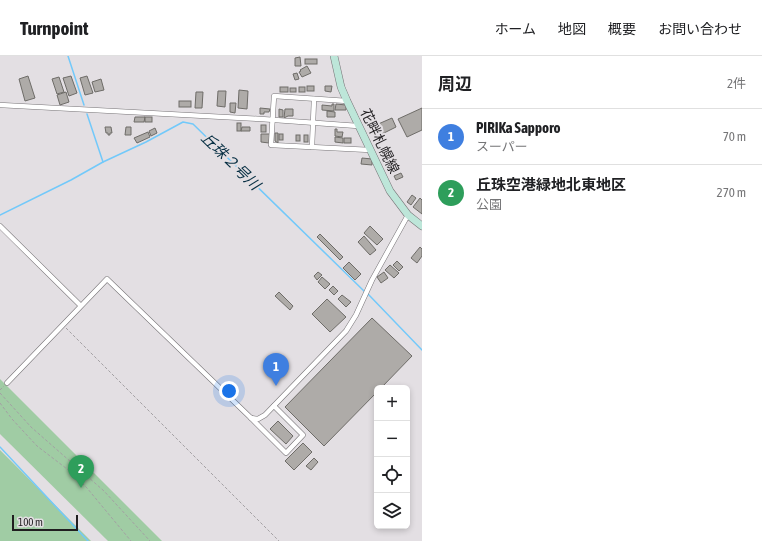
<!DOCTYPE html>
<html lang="ja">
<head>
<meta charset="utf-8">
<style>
	body { margin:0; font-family:"Asap Condensed","Noto Sans JP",sans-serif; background:#f2f2f2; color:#202124 }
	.controls { position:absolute; right:12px; bottom:12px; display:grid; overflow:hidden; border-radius:6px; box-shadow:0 2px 6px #0003 }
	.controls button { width:36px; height:36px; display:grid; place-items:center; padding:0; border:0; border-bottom:1px solid #e0e0e0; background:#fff; color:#202124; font:20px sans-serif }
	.scale { position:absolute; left:12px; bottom:10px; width:66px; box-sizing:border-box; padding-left:4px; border:2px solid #201e20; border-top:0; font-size:11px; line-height:14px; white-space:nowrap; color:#201e20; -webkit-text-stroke:3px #e3dfe3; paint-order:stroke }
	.you { position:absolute; left:229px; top:335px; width:14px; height:14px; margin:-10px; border:3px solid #fff; border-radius:50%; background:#1a73e8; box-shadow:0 0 0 6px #1a73e833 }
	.badge { display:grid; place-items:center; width:26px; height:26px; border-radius:50%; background:#9e3714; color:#fff; font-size:13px; font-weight:700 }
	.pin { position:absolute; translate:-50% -33px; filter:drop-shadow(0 1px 2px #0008) }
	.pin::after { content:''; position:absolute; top:21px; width:14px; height:12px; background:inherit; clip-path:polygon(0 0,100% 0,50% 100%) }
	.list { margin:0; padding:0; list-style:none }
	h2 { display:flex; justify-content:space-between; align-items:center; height:52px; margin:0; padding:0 16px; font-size:17px }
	h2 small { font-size:13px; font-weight:400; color:#757577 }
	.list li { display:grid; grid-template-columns:26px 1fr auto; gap:12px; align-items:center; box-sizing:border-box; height:56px; padding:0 16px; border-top:1px solid #e0e0e0 }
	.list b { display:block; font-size:15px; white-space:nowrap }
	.list p { margin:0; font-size:13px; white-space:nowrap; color:#757577 }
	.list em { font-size:13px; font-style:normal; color:#757577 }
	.icon { flex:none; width:22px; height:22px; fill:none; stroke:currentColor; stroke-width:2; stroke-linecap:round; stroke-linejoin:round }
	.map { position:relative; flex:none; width:422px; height:485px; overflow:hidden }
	header { display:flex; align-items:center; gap:24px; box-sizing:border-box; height:56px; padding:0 20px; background:#fff; border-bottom:1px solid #e0e0e0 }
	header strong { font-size:19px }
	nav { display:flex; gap:22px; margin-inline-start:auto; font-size:14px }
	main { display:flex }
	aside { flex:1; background:#fff }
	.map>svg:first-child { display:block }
	.green { fill:#a0cca4 }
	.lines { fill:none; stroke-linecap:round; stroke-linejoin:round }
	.stream { stroke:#72c9fa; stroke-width:1.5 }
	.building { fill:#aeaba8; stroke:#6e6c68 }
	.street-casing { stroke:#777477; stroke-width:5.5 }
	.secondary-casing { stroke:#777477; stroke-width:8 }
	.path { stroke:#a3a0a3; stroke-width:1; stroke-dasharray:3 2; stroke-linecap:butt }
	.street { stroke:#fff; stroke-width:4.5 }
	.secondary { stroke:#bde6d9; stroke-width:7 }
	.labels { text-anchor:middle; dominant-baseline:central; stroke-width:4; stroke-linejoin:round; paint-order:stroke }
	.street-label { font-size:14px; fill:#201e20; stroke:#e3dfe3 }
	.water-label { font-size:15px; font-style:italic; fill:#072f43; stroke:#e3dfe3 }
</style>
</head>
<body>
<header>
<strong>Turnpoint</strong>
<nav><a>ホーム</a><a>地図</a><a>概要</a><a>お問い合わせ</a></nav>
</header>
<main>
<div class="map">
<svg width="422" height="485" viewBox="0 0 422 485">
	<rect width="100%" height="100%" fill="#e3dfe3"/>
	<g class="green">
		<path d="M0 323 162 485H108L0 378Z"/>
		<path d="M0 394 91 485H0Z"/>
	</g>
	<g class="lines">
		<g class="stream">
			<path d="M68 0 84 49"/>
			<path d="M87 58 103 106"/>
			<path d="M0 159 71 124 103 106 146 86 183 66 193 68 365 236"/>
			<path d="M368 238 422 294"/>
			<path d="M0 391 88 485"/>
		</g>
	</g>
	<g class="building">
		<path d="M300 1 301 10H295V2Z"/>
		<rect x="305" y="3" width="12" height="5"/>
		<path d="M307 10 311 17 302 21 299 16 301 15 300 14Z"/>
		<path d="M297 17 299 23 295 24 293 18Z"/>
		<path d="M28 20 35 42 25 45 19 23Z"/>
		<path d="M71 20 77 37 69 40 63 22Z"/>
		<path d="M87 20 93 37 85 39 80 22Z"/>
		<path d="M59 21 64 36 57 38 52 23Z"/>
		<path d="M101 23 104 34 95 36 92 26Z"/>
		<rect x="307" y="30" width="7" height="5"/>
		<path d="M325 30H332L331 36 325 35Z"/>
		<rect x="280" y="31" width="8" height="5"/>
		<rect x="299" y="31" width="6" height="5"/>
		<rect x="290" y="32" width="6" height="4"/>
		<path d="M239 34 248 35 247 53 238 52Z"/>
		<path d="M218 35H226L225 51 217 50Z"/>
		<path d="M66 36 69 46 60 49 57 39Z"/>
		<path d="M196 36H203L202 52H195Z"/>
		<rect x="179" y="45" width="12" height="6"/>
		<path d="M230 47H236L235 57 230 56Z"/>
		<path d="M332 48H334V55L322 54V49L332 50Z"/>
		<path d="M336 48 346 49V54H335Z"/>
		<path d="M260 52 270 53 269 56H264V58H260Z"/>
		<path d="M422 52V74L407 81 398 63Z"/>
		<path d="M279 53 283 54V61H279Z"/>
		<path d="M285 53H293V60H288L284 62Z"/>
		<path d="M327 55 335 56V61H327Z"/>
		<path d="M135 61H145L144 66H134Z"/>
		<rect x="145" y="61" width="7" height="5"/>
		<path d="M392 62 396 71 380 79 376 69Z"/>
		<rect x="237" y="67" width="4" height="8"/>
		<rect x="261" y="69" width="5" height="7"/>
		<path d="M105 71H111L112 77H110V79H108V77H106Z"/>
		<path d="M126 71H131V79H125Z"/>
		<path d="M242 71H250V75H241Z"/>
		<path d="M155 72 157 77 151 80 149 75Z"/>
		<path d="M335 73H337V76H343L342 81 335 80Z"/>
		<path d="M148 76 150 81 137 87 134 82Z"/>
		<path d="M275 77H278V87L275 85Z"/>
		<path d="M261 78H270L269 87 261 86Z"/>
		<rect x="279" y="78" width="4" height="6"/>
		<rect x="296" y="79" width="4" height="6"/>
		<rect x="304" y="79" width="4" height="7"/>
		<path d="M335 81 343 82V87L335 86Z"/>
		<rect x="344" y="82" width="7" height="5"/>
		<path d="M362 102 372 103V109L361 108Z"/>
		<path d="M401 117 403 121 396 124 394 120Z"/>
		<path d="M412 139 416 142 411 149 407 146Z"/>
		<path d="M420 142 422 144V158L413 151Z"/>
		<path d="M370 170 383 183 377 189 364 177Z"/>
		<path d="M320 178 343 201 340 204 317 181Z"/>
		<path d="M364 180 376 194 370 199 358 186Z"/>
		<path d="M420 191 422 193V200L417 207 411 202Z"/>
		<path d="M397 205 403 211 399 215 393 209Z"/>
		<path d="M349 206 361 218 355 224 343 212Z"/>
		<path d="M390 209 399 217 394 222 385 214Z"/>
		<path d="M318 216 322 219 317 224 314 220Z"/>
		<path d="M384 216 388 222 381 227 377 221Z"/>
		<path d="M322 221 330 228 325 233 318 226Z"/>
		<path d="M333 230 338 235 334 239 329 234Z"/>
		<path d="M279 236 293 250 290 254 275 240Z"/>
		<path d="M342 239 351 246 346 251 338 243Z"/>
		<path d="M327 243 346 261 330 276 312 258Z"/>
		<path d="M372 262 412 300 381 332H377V336L324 390 285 351Z"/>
		<path d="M278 365 293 380 286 388 270 373Z"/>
		<path d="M303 387 312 396 294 414 285 405Z"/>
		<path d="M314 402 318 406 311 414 306 410Z"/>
	</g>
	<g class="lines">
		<defs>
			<g id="street">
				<path d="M347 45 274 40 271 89 370 94"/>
				<path d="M0 49 261 63 358 70"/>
				<path d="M312 91 314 43"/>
				<path d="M0 170 80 249"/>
				<path d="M7 327 107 223 251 362 258 363 265 359 346 275 356 259 372 224 408 159"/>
				<path d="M251 362 286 397 303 379 274 350"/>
			</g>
			<path id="secondary" d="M334 0 341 31 347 45 390 135 408 159 422 170"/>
		</defs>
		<use href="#street" class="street-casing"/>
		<use href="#secondary" class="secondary-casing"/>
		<g class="path">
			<path d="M66 272 279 485"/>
			<path d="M0 334 4 330"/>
			<path d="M0 337 31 371 104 435 150 485"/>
			<path d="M0 347 12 363 37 390 71 416 87 432 131 485"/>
		</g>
		<use href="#street" class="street"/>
		<use href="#secondary" class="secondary"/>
	</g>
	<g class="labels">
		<g class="street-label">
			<text transform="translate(380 85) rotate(64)">花畔札幌線</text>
		</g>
		<g class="water-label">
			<text transform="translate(231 105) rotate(44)">丘珠２号川</text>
		</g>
	</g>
</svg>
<div class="controls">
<button>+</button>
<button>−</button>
<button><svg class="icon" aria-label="locate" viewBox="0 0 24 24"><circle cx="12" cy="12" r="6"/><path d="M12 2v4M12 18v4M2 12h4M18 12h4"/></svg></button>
<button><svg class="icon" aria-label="layers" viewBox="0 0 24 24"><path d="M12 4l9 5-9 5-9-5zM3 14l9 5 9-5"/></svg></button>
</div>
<div class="scale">100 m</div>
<div class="you"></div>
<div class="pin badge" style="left:276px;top:330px;background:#3f7fe0">1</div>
<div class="pin badge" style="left:81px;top:432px;background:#2e9e5b">2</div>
</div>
<aside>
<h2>周辺<small>2件</small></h2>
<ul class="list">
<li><span class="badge" style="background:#3f7fe0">1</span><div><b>PIRIKa Sapporo</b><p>スーパー</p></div><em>70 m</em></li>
<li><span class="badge" style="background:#2e9e5b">2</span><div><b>丘珠空港緑地北東地区</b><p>公園</p></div><em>270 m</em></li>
</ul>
</aside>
</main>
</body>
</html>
